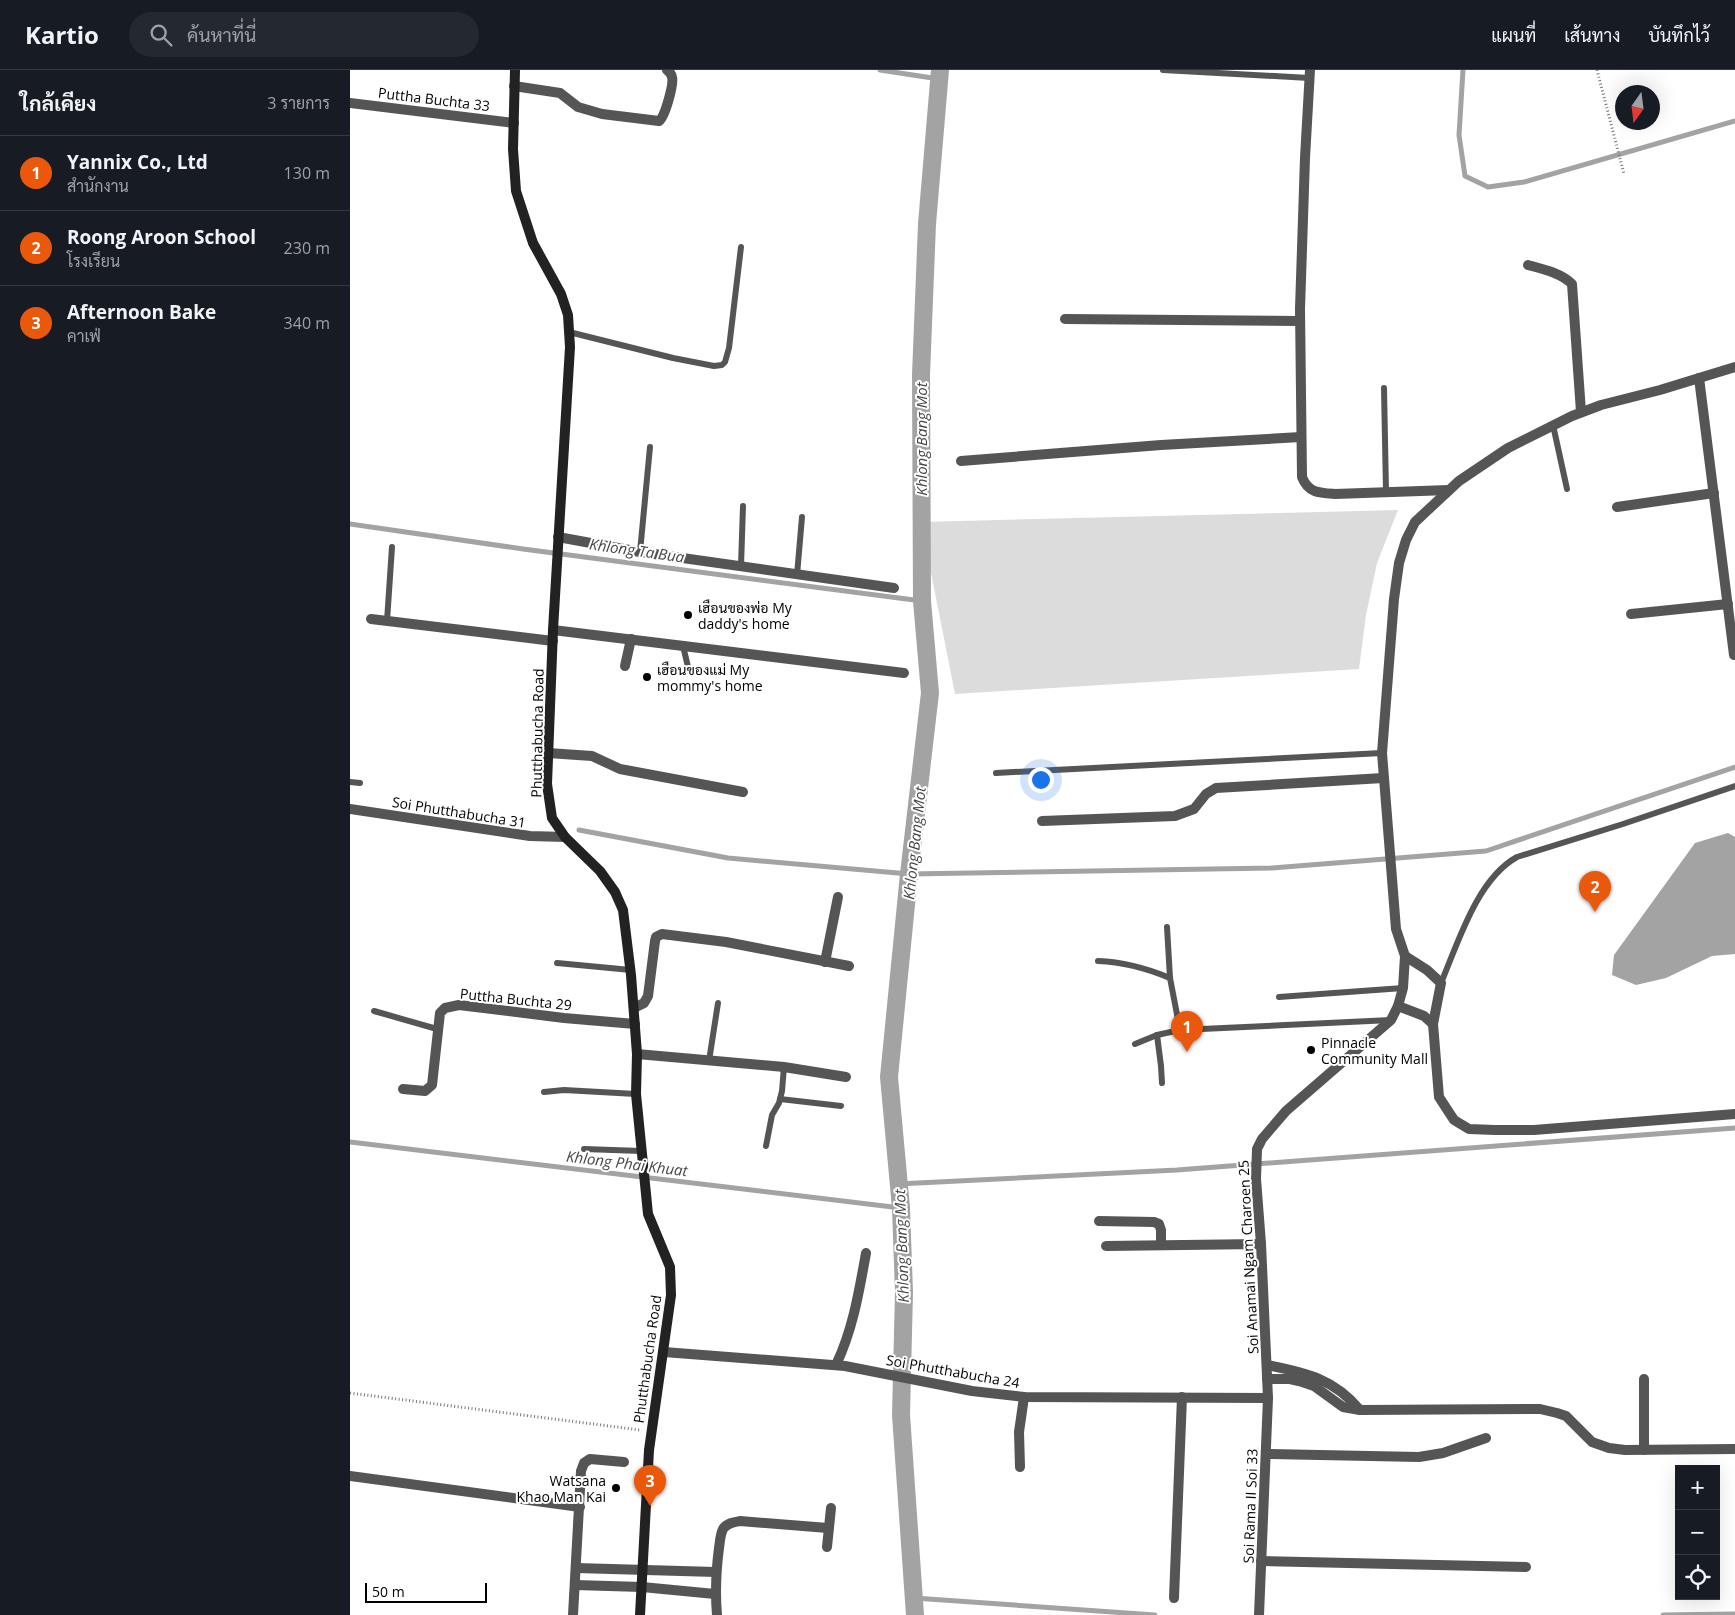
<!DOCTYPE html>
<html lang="th">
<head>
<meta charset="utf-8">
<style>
	body { margin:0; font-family:"Open Sans",Sarabun,sans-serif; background:#242831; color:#f1f3f6 }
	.controls { position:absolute; right:15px; bottom:15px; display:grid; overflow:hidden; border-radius:0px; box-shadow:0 5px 20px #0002 }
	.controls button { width:45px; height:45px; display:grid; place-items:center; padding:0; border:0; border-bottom:1px solid #363941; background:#171b24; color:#f1f3f6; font:25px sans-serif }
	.compass { position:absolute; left:1265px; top:15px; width:45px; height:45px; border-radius:50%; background:#171b24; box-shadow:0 5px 20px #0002; rotate:194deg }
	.scale { position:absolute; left:15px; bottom:12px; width:122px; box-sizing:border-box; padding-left:5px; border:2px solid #000; border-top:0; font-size:14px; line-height:18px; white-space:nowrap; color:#000; -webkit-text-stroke:4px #fff; paint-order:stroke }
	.you { position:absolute; left:690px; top:709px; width:18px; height:18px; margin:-12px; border:4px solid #fff; border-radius:50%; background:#1a73e8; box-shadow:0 0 0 8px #1a73e833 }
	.badge { display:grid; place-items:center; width:32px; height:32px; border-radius:50%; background:#ea580c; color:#fff; font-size:16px; font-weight:700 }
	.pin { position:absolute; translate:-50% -41px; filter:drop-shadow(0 1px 2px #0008) }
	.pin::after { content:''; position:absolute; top:26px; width:18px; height:15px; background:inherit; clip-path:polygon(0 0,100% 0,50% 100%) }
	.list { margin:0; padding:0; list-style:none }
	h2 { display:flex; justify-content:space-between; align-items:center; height:65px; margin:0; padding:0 20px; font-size:21px }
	h2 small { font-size:16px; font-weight:400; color:#9ea1a6 }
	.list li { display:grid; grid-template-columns:32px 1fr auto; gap:15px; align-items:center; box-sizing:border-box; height:75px; padding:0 20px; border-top:1px solid #363941 }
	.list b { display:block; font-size:19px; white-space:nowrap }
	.list p { margin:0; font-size:16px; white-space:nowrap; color:#9ea1a6 }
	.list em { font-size:16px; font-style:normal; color:#9ea1a6 }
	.icon { flex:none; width:28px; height:28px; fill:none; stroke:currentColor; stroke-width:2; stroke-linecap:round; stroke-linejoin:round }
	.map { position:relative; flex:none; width:1385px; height:1545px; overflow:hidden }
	header { display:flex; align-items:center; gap:30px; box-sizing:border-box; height:70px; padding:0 25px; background:#171b24; border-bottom:1px solid #363941 }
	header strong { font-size:24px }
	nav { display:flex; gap:28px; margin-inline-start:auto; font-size:18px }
	.search { width:350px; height:45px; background:#242831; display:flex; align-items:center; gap:12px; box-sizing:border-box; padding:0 18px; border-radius:28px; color:#9ea1a6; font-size:19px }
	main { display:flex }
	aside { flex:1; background:#171b24 }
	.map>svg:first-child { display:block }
	.green { fill:#dcdcdc }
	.water { fill:#a3a3a3 }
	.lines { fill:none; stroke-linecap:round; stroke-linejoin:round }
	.stream { stroke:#a3a3a3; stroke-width:5 }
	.canal { stroke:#a3a3a3; stroke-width:18 }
	.path { stroke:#777; stroke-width:3; stroke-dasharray:1 2.5; stroke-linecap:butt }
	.service { stroke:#555; stroke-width:6 }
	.minor { stroke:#555; stroke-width:10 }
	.tertiary { stroke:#555; stroke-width:10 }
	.secondary { stroke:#222; stroke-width:10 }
	.poi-dot { fill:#000; stroke:#fff; stroke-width:2 }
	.labels { text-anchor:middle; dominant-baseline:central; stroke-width:4; stroke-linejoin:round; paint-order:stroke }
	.street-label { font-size:14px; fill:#000; stroke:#fff }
	.poi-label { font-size:14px; fill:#000; stroke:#fff; text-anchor:start }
	.water-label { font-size:15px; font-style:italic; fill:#444; stroke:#fff }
</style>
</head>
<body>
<header>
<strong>Kartio</strong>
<div class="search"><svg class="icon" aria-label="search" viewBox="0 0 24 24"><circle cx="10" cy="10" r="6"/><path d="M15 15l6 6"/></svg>ค้นหาที่นี่</div>
<nav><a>แผนที่</a><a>เส้นทาง</a><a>บันทึกไว้</a></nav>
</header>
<main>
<aside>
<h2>ใกล้เคียง<small>3 รายการ</small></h2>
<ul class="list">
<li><span class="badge">1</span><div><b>Yannix Co., Ltd</b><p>สำนักงาน</p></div><em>130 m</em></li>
<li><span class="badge">2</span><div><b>Roong Aroon School</b><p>โรงเรียน</p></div><em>230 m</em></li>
<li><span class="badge">3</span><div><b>Afternoon Bake</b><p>คาเฟ่</p></div><em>340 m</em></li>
</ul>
</aside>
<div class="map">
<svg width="1385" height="1545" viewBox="0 0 1385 1545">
	<rect width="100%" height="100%" fill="#fff"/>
	<path class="green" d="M1048 440 1027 493 1016 545 1009 599 605 624 571 452Z"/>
	<path class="water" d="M1378 763 1385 767V884L1362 886 1316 908 1286 915 1262 905 1264 885 1345 773Z"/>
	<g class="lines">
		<g class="stream">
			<path d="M530 0 589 9"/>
			<path d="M1113 0 1109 65 1115 106 1138 117 1174 112 1385 51"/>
			<path d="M0 454 173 479 572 531"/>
			<path d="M229 760 378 788 559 804 922 798 1136 781 1385 697"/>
			<path d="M0 1072 551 1138"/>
			<path d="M548 1114 827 1100 1385 1058"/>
			<path d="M564 1528 805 1545"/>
			<path d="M1313 1545 1385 1544"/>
		</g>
		<path class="canal" d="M565 1545 551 1345 554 1222 551 1138 539 1007 559 804 580 623 572 531 571 305 577 154 590 0"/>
		<g class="path">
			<path d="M1247 0 1274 104"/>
			<path d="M0 1323 290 1360"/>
		</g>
		<g class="service">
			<path d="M813 0 959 8"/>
			<path d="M219 262 323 288 364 296 372 295 375 292 379 278 391 177"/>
			<path d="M1034 318 1036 422"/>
			<path d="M1203 355 1217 419"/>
			<path d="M290 482 300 377"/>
			<path d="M391 496 393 436"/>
			<path d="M447 505 452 447"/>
			<path d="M37 551 42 477"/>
			<path d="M333 576 339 601"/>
			<path d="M646 703 1032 683"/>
			<path d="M0 712 10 713"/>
			<path d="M817 857 820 908 830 960"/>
			<path d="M748 891C775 892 796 898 820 908"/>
			<path d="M207 893 281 900"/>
			<path d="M1091 913C1108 873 1127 809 1167 787L1273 754 1385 716"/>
			<path d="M929 927 1053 918"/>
			<path d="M24 941 87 959"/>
			<path d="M807 965 811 996 812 1013"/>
			<path d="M785 974 807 965 830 960 1041 950"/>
			<path d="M359 991 368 933"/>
			<path d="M194 1022 214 1020 286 1024"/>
			<path d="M430 1029 491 1036"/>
			<path d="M416 1076 422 1045 429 1033 432 1021 434 997"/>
			<path d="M234 1079 291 1081"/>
		</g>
		<g class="minor">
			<path d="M960 0 955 88 950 239 952 407C958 423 970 423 985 424L1099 420"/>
			<path d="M164 16 210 23 228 37 252 44 309 51C315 47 324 14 322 7 321 3 320 2 317 0"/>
			<path d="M0 33 164 53"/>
			<path d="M1178 195C1193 199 1211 203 1222 214L1231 342"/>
			<path d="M715 249 950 251"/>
			<path d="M1349 308 1384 585"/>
			<path d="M611 391 811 375 951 367"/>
			<path d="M1267 437 1364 423"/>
			<path d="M208 467 290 482 544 518"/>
			<path d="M1281 544 1378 534"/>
			<path d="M21 549 203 571"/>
			<path d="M203 560 554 603"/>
			<path d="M275 596 281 569"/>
			<path d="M198 683 242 686 270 699 393 722"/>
			<path d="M0 739 180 766 215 767"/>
			<path d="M692 751 825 746 844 739 856 724 866 718 1033 708"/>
			<path d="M1055 886 1077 900 1091 913 1083 954 1089 1027 1104 1050 1119 1059 1145 1060H1184L1385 1044"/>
			<path d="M475 892 488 827"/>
			<path d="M1048 936 1074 946 1083 954"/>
			<path d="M284 938 294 933 298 926 305 871 306 867 312 864 376 872 499 896"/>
			<path d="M287 984 434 997 496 1007"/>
			<path d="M53 1019 75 1021 82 1015 90 943 95 938 109 935 214 948 285 954"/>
			<path d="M749 1151 804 1152 809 1154 811 1160V1175"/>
			<path d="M756 1176 911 1174"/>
			<path d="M486 1295C503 1259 509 1222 516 1183"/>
			<path d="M917 1295C956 1303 983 1308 1010 1340"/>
			<path d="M917 1309H939L952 1312 964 1316 993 1337 1010 1340 1190 1339 1207 1343 1216 1346 1242 1372 1259 1378 1275 1380 1385 1379"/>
			<path d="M1294 1309V1380"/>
			<path d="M916 1384 1069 1387 1093 1383 1136 1368"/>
			<path d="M670 1397 669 1362 674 1327"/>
			<path d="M0 1406 230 1437"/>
			<path d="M477 1477 481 1438"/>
			<path d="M911 1491 1176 1497"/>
			<path d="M226 1498 366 1502"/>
			<path d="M225 1515 292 1517 365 1524"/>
			<path d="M824 1528 832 1327"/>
			<path d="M223 1545 231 1401 234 1393 240 1389 274 1392"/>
			<path d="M367 1545C365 1522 366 1501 369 1478 370 1472 370 1465 373 1459 377 1453 384 1452 390 1451L478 1458"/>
		</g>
		<g class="tertiary">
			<path d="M314 1282 495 1296 622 1321 674 1327 918 1328"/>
			<path d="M909 1545 918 1328 911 1174 906 1109 907 1079 912 1069 936 1041 1041 950 1048 936 1053 918 1055 886 1046 859 1032 683 1044 529 1049 493 1056 470 1065 452 1109 411 1158 378 1222 346 1251 335 1310 320 1385 297"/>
		</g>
		<path class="secondary" d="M165 0 163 79 166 121 183 173 211 224 218 245 220 277 203 560 197 714 202 748 215 767 250 801 265 822 273 840 281 905 287 984 286 1024 298 1144 320 1197 321 1225 299 1380 290 1545"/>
	</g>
	<g class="poi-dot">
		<circle cx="338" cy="545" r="5"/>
		<circle cx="297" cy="607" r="5"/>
		<circle cx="961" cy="980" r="5"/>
		<circle cx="266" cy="1418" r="5"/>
	</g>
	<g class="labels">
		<g class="street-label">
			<text transform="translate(84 29) rotate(7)">Puttha Buchta 33</text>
			<text transform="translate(187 663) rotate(-89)">Phutthabucha Road</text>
			<text transform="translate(109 742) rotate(9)">Soi Phutthabucha 31</text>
			<text transform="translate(166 929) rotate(6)">Puttha Buchta 29</text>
			<text transform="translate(898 1187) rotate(-93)">Soi Anamai Ngam Charoen 25</text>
			<text transform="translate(297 1289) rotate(-82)">Phutthabucha Road</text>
			<text transform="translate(603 1301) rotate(10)">Soi Phutthabucha 24</text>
			<text transform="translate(900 1436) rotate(-88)">Soi Rama II Soi 33</text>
		</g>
		<g class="poi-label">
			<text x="348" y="537">เฮือนของพ่อ My<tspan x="348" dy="16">daddy's home</tspan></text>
			<text x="307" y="599">เฮือนของแม่ My<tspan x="307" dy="16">mommy's home</tspan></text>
			<text x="971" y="972">Pinnacle<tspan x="971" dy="16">Community Mall</tspan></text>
			<text x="256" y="1410" text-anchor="end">Watsana<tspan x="256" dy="16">Khao Man Kai</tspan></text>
		</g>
		<g class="water-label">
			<text transform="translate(571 369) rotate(-90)">Khlong Bang Mot</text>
			<text transform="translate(287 480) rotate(8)">Khlong Ta Bua</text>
			<text transform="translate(564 773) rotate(-84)">Khlong Bang Mot</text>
			<text transform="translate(277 1093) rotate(7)">Khlong Phai Khuat</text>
			<text transform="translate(551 1176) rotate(-92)">Khlong Bang Mot</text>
		</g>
	</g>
</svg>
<div class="controls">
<button>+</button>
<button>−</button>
<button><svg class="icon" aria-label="locate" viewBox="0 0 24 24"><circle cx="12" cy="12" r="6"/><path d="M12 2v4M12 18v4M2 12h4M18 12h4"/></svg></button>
</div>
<svg class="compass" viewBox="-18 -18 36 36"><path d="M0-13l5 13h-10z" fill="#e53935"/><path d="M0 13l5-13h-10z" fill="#9ea1a6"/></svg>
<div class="scale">50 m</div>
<div class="you"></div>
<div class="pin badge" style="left:837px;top:982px">1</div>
<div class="pin badge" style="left:1245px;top:842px">2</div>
<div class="pin badge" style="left:300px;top:1436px">3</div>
</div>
</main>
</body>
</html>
